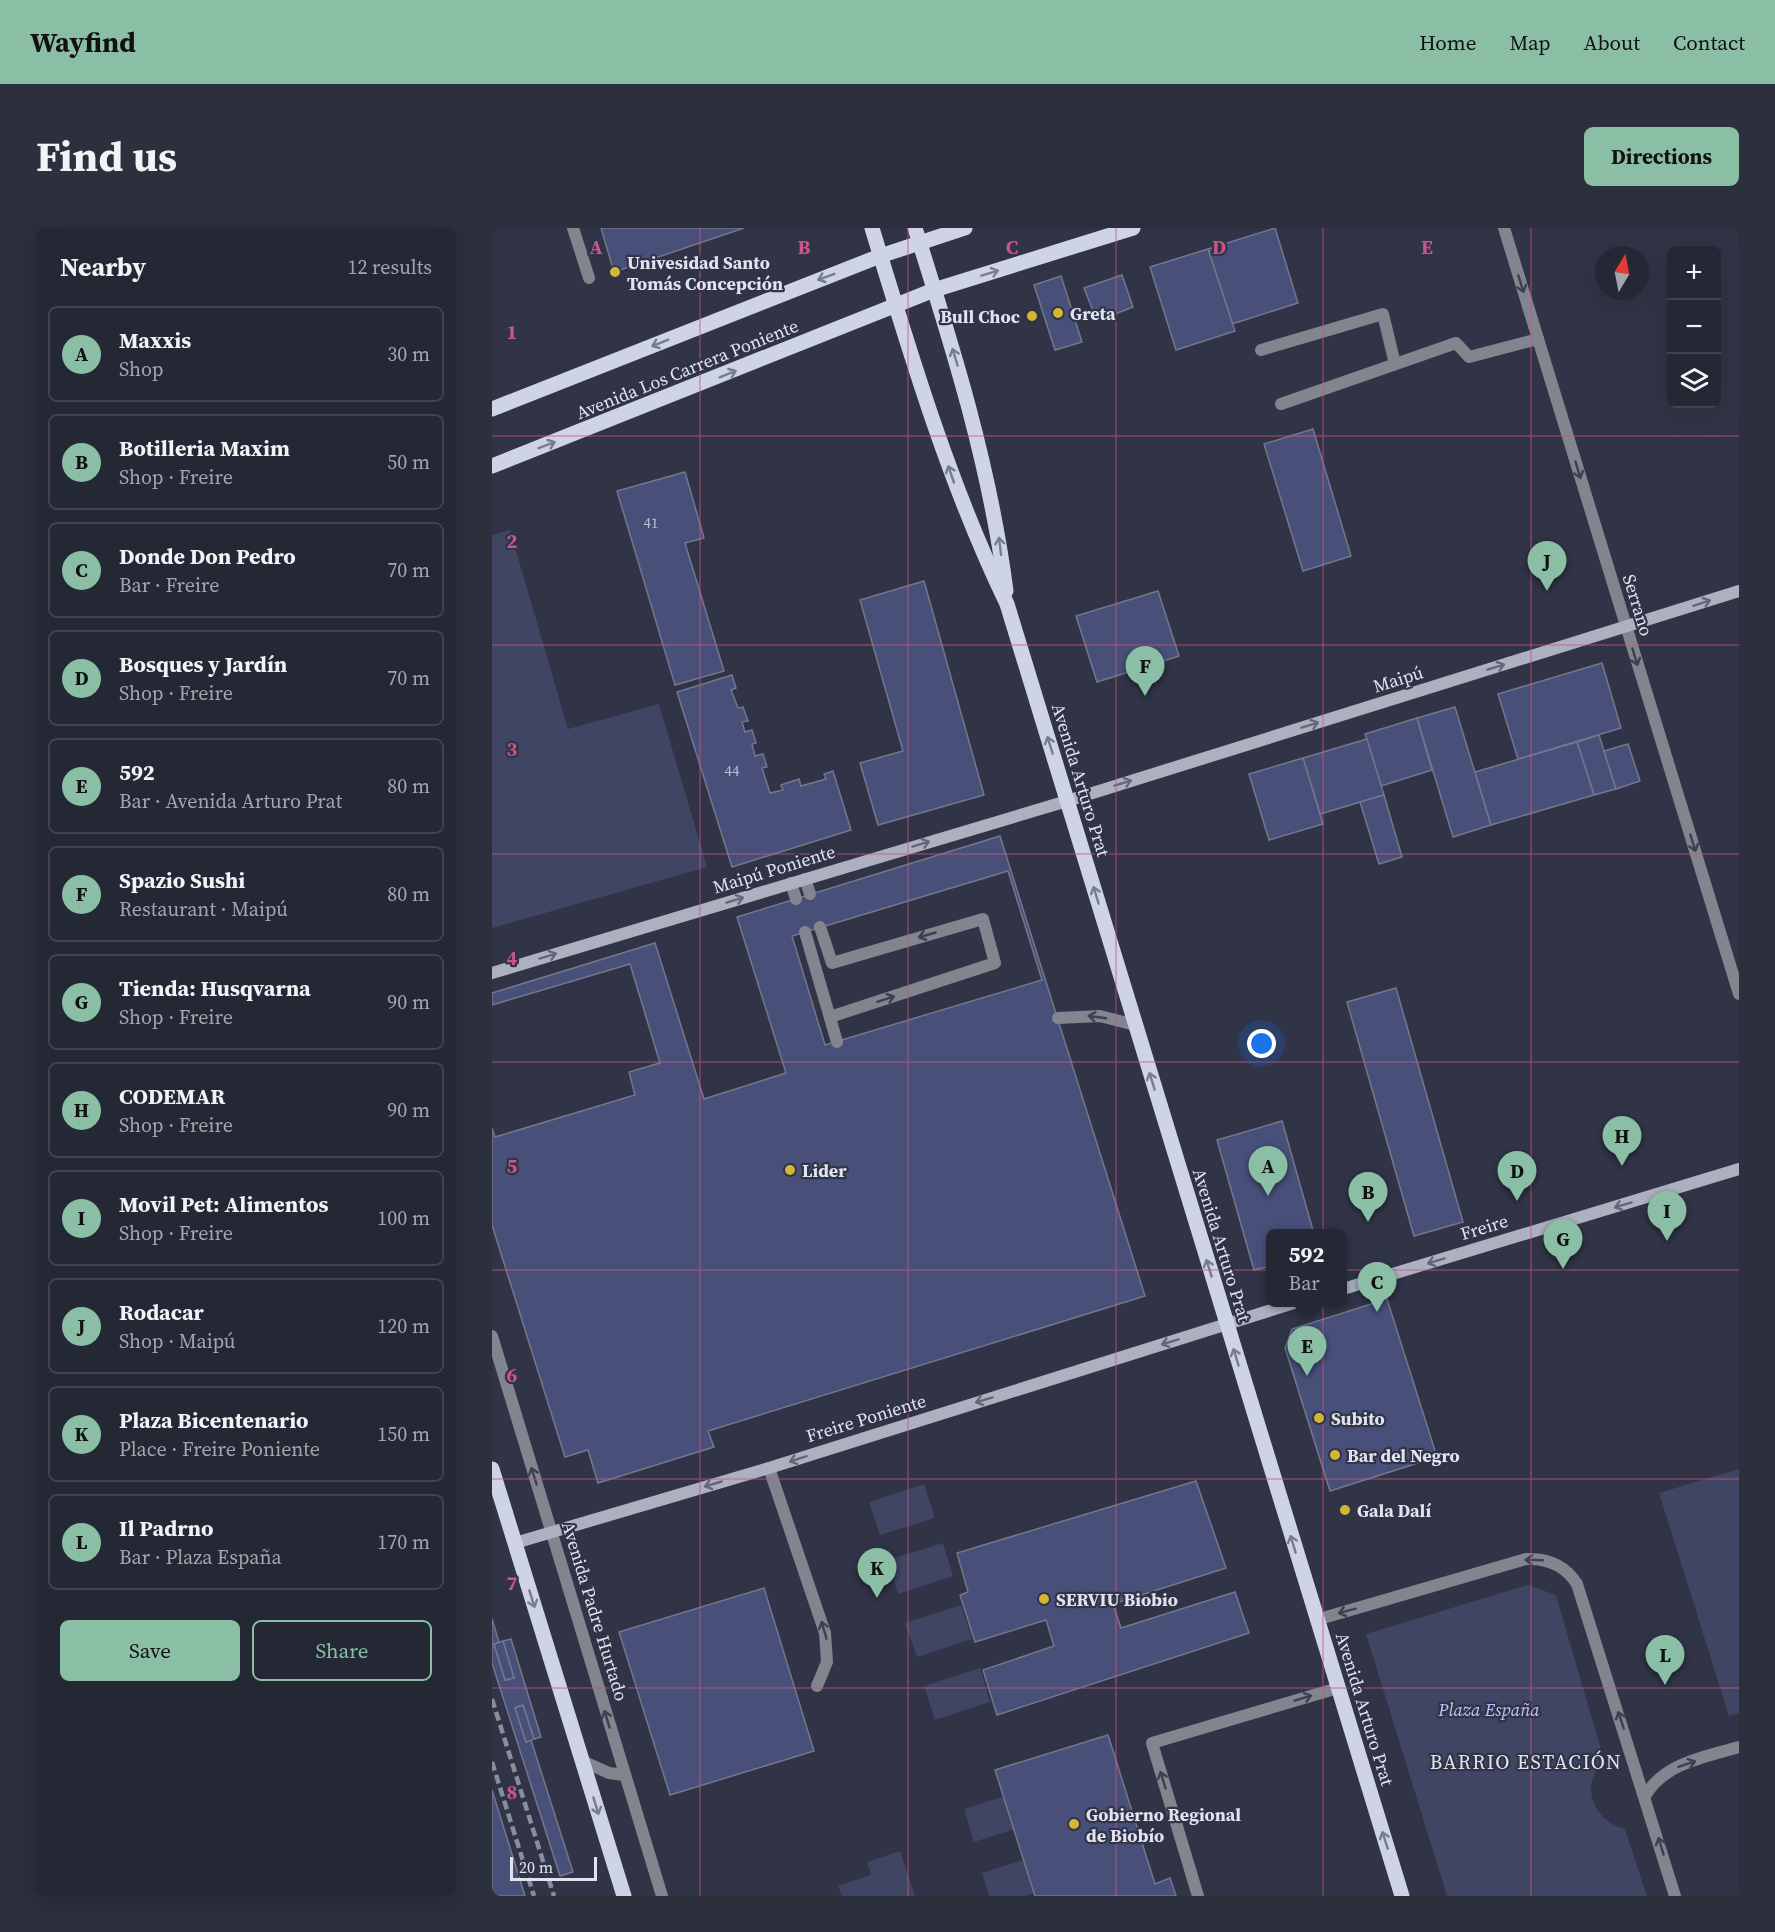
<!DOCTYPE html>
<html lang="en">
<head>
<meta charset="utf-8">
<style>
	body { margin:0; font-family:"Source Serif 4",serif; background:#2c2f3c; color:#f1f3f6 }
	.controls { position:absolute; right:18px; top:18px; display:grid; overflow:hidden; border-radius:9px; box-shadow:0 6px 24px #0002 }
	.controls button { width:54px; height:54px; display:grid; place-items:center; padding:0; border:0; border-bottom:2px solid #41444f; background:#242734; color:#f1f3f6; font:30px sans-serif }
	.compass { position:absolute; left:1103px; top:18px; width:54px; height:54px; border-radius:50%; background:#242734; box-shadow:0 6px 24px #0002; rotate:10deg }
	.scale { position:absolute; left:18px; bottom:15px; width:87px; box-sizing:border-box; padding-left:6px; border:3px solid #e1e4f0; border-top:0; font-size:16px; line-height:21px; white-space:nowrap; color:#e1e4f0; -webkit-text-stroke:4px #303446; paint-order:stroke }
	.you { position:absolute; left:770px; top:816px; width:21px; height:21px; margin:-15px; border:4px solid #fff; border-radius:50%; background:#1a73e8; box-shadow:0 0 0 9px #1a73e833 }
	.badge { display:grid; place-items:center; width:39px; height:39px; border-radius:50%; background:#8abfa5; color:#111; font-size:20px; font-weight:700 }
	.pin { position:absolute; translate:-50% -50px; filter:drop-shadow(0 2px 3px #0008) }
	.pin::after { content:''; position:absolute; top:32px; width:21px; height:18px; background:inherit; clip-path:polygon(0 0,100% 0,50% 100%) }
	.popup { position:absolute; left:774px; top:1001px; width:81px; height:78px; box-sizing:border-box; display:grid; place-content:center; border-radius:9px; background:#242734; filter:drop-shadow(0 2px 4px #0005); font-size:20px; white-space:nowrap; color:#a3a5ac }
	.popup b { font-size:22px; color:#f1f3f6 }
	.popup::after { content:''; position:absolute; left:50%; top:100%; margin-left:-12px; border:12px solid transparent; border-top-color:#242734 }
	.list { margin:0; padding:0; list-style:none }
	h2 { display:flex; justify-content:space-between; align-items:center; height:78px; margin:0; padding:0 24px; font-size:26px }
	h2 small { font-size:20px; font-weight:400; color:#a3a5ac }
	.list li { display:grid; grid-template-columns:39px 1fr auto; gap:18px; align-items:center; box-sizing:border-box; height:96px; margin:0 12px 12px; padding:0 12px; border:2px solid #41444f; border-radius:9px }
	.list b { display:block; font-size:22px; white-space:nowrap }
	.list p { margin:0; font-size:20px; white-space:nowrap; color:#a3a5ac }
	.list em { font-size:20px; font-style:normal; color:#a3a5ac }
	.actions { display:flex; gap:12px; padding:18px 24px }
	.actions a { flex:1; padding:14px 0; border:2px solid #8abfa5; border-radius:9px; text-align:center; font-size:21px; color:#8abfa5 }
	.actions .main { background:#8abfa5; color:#111 }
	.icon { flex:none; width:33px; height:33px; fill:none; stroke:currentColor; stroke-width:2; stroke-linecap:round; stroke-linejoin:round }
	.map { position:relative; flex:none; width:1247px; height:1668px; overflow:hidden; border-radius:9px }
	header { display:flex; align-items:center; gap:36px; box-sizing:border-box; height:84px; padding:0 30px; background:#8abfa5; color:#111 }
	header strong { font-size:28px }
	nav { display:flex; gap:33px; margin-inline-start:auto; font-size:21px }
	.intro { display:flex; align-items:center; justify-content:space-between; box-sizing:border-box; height:144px; padding:0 36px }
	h1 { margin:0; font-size:42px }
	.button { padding:15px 27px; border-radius:9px; background:#8abfa5; color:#111; font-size:21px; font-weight:700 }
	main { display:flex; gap:36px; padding:0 36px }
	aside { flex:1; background:#242734; border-radius:9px; box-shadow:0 6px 24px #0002 }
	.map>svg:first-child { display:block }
	.green { fill:#3f4562 }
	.building { fill:#48507a; stroke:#73778c; stroke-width:1.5; fill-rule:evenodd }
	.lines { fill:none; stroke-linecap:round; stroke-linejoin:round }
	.service { stroke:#82848e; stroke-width:12 }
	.minor { stroke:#82848e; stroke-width:12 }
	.tertiary { stroke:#82848e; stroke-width:12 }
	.secondary { stroke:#adb1bf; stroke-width:12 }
	.primary { stroke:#ced3e6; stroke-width:15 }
	.rail { stroke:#898d9c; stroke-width:4.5; stroke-dasharray:9 4.5; stroke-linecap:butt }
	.oneway { stroke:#777c8e }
	.oneway2 { stroke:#3c4051 }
	.oneway3 { stroke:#626676 }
	.grid { fill:none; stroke:#cb5588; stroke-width:1.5; stroke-opacity:0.55 }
	.poi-dot { fill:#d4b635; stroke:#303446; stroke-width:2 }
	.labels { text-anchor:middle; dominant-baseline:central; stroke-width:4.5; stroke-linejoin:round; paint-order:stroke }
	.number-label { font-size:15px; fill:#bbbfd2 }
	.poi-label { font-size:18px; font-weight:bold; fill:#e1e4f0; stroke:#303446; text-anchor:start }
	.street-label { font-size:18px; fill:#e1e4f0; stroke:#303446 }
	.park-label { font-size:18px; font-style:italic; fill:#b8c4fc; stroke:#303446 }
	.neighbourhood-label { font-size:20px; letter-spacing:1.5px; fill:#e1e4f0; stroke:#303446 }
	.grid-label { font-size:20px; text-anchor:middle; font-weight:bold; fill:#cb5588; stroke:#303446; stroke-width:4.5; stroke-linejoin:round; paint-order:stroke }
</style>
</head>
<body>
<header>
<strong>Wayfind</strong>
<nav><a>Home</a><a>Map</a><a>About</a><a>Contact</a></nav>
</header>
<div class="intro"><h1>Find us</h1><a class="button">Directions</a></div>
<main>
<aside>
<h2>Nearby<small>12 results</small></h2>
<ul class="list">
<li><span class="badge">A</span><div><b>Maxxis</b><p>Shop</p></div><em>30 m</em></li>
<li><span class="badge">B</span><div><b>Botilleria Maxim</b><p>Shop · Freire</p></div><em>50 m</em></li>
<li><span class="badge">C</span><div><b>Donde Don Pedro</b><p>Bar · Freire</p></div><em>70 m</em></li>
<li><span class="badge">D</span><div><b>Bosques y Jardín</b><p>Shop · Freire</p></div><em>70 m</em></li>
<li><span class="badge">E</span><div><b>592</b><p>Bar · Avenida Arturo Prat</p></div><em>80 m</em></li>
<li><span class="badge">F</span><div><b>Spazio Sushi</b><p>Restaurant · Maipú</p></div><em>80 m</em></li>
<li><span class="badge">G</span><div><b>Tienda: Husqvarna</b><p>Shop · Freire</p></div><em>90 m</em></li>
<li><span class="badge">H</span><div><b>CODEMAR</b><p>Shop · Freire</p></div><em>90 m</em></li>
<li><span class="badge">I</span><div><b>Movil Pet: Alimentos</b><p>Shop · Freire</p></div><em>100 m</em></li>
<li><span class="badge">J</span><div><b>Rodacar</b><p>Shop · Maipú</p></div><em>120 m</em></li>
<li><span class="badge">K</span><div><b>Plaza Bicentenario</b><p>Place · Freire Poniente</p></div><em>150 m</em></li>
<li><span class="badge">L</span><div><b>Il Padrno</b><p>Bar · Plaza España</p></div><em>170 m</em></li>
</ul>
<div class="actions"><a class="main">Save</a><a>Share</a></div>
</aside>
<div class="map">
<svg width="1247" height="1668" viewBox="0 0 1247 1668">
	<rect width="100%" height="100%" fill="#303446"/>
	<g class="green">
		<path d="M18 302 76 501 167 476 215 639 0 700V307Z"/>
		<path d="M1247 1241V1485L1237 1488 1167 1265Z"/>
		<path d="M432 1256 443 1290 388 1307 377 1274Z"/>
		<path d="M451 1315 461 1348 406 1366 396 1332Z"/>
		<path d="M1036 1357 1064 1367 1112 1532C1087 1557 1101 1593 1133 1601L1155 1668H955L874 1406Z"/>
		<path d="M469 1377 480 1411 425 1429 413 1395Z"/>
		<path d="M488 1440 498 1474 443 1492 432 1458Z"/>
		<path d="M513 1568 523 1601 482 1614 472 1581Z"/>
		<path d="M408 1623 423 1668H350L346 1658 379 1647 375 1634Z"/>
		<path d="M531 1632 542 1665 534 1668H497L490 1645Z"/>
	</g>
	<g class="building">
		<path d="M109 0H252L122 44Z"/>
		<path d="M783 0 806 75 740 96 716 21Z"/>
		<path d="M716 21 743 103 684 122 658 39Z"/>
		<path d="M630 47 641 79 605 93 592 60Z"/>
		<path d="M569 48 590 114 563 122 542 57Z"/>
		<path d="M821 201 859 328 811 343 772 216Z"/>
		<path d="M193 244 212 310 193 315 232 443 183 457 125 263Z"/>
		<path d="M432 353 492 567 386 597 368 535 411 523 368 372Z"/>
		<path d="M666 363 687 428 605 454 584 388Z"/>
		<path d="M1110 435 1129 500 1026 531 1006 466Z"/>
		<path d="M240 447 244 460 239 462 246 480 251 479 256 493 250 494 253 504 260 502 264 515 260 516 263 528 271 526 275 539 270 540 278 565 291 562 289 557 307 551 309 558 334 551 332 546 341 543 359 602 240 639 185 464Z"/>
		<path d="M963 479 999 597 961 609 925 490Z"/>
		<path d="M925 490 940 542 889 558 873 506Z"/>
		<path d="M1107 507 1124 561 1102 567 1085 514Z"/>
		<path d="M875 511 892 567 828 586 811 530Z"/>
		<path d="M1085 514 1102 567 999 597 983 544Z"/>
		<path d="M1136 516 1148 553 1124 561 1112 523Z"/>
		<path d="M811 530 831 596 777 612 757 546Z"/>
		<path d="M892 567 910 629 887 636 868 574Z"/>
		<path d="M508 608 653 1068 216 1203 222 1219 106 1255 96 1222 73 1229 0 997V900L3 909 143 867 137 844 168 835 138 736 0 777V765L163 715 212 871 294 845 245 689ZM516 643 550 752 333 817 300 708Z"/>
		<path d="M904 760 971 994 922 1008 855 774Z"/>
		<path d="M790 893 822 1006H779V1038L762 1042 725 912Z"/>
		<path d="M895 1071 945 1229 838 1263 793 1120 800 1101Z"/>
		<path d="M704 1253 734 1340 621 1376 629 1400 743 1364 757 1405 505 1487 491 1442 562 1418 554 1392 483 1414 468 1367 476 1364 465 1325Z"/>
		<path d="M272 1360 322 1523 178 1567 127 1404Z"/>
		<path d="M0 1391 7 1414 2 1416 13 1452 22 1450 11 1413 19 1411 49 1509 42 1511 31 1477 23 1480 34 1514 39 1512 81 1644 68 1648 0 1435Z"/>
		<path d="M11 1413 22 1450 13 1452 2 1416Z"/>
		<path d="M31 1477 42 1511 34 1514 23 1480Z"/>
		<path d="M616 1507 663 1656 678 1650 684 1668H543L503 1542Z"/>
		<path d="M0 1562 33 1668H0Z"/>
	</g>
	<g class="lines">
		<g class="service">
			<path d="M81 0 97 50"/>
			<path d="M769 122 891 86 903 136"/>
			<path d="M789 176 964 115 977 129 1046 111"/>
			<path d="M313 651 318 666"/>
			<path d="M299 655 304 671"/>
			<path d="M328 699 340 735 491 691 503 735 338 789"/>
			<path d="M313 704 345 814"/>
			<path d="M566 790 608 788 643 797"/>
			<path d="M277 1240 333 1405 335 1434 325 1458"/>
			<path d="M90 1533 117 1545 132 1547"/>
			<path d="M706 1668 660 1515 846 1460"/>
		</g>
		<g class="minor">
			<path d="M0 1108 170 1668"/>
			<path d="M824 1392 1034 1331C1056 1330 1073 1337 1085 1356L1183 1668"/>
			<path d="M1153 1568C1172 1535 1213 1529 1247 1519"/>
		</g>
		<path class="tertiary" d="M1012 0 1247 766"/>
		<g class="secondary">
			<path d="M0 745 575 573 1247 363"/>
			<path d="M851 1061 1247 941"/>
			<path d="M23 1315 277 1240 805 1074"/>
		</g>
		<g class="primary">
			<path d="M380 0C419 128 457 256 515 376L910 1668"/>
			<path d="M423 0C461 120 498 238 514 363"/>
			<path d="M0 181 388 28 473 0"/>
			<path d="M0 238 442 62 641 0"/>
			<path d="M0 1241 132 1668"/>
		</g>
		<g class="rail">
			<path d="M0 1471 62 1668"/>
			<path d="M0 1534 42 1668"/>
		</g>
	</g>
	<defs><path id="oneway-shaft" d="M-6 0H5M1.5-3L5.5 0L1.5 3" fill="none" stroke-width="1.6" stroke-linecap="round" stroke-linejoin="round" transform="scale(1.5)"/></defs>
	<g class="oneway">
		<use href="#oneway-shaft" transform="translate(498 45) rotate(-17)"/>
		<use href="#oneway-shaft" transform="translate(334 49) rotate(159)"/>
		<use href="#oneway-shaft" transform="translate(168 115) rotate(158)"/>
		<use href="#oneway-shaft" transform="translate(463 129) rotate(-107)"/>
		<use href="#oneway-shaft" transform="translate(236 146) rotate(-22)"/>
		<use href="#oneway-shaft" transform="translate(55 217) rotate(-21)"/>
		<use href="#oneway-shaft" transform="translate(459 246) rotate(-109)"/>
		<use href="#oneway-shaft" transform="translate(508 318) rotate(-97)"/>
		<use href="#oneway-shaft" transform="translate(558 517) rotate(-107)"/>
		<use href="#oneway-shaft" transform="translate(604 667) rotate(-107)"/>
		<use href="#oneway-shaft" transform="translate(660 853) rotate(-107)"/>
		<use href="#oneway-shaft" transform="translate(717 1040) rotate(-107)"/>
		<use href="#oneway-shaft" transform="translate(744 1129) rotate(-107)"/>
		<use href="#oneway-shaft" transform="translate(801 1316) rotate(-107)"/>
		<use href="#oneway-shaft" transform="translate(40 1371) rotate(73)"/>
		<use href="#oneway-shaft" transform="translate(104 1578) rotate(73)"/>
		<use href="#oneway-shaft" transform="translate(893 1612) rotate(-108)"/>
	</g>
	<g class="oneway2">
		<use href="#oneway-shaft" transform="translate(1029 56) rotate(73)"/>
		<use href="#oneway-shaft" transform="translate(1086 242) rotate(73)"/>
		<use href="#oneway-shaft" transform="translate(1143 429) rotate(73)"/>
		<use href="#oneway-shaft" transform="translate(1201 615) rotate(73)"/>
		<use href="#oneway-shaft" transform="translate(435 707) rotate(164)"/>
		<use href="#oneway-shaft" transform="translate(394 771) rotate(-18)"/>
		<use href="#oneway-shaft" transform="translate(605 789) rotate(-172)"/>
		<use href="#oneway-shaft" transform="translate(42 1248) rotate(-107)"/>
		<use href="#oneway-shaft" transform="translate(1042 1332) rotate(-178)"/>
		<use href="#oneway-shaft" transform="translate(855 1383) rotate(165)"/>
		<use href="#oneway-shaft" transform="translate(332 1402) rotate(-106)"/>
		<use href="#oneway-shaft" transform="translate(811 1470) rotate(-17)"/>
		<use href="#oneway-shaft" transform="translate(115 1491) rotate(-107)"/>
		<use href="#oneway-shaft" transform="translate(1129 1492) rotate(-108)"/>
		<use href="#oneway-shaft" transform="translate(1195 1536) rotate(-18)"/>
		<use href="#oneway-shaft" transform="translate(671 1552) rotate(-107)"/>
		<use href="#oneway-shaft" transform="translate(1169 1618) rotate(-107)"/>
	</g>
	<g class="oneway3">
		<use href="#oneway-shaft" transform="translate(1210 375) rotate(-18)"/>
		<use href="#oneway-shaft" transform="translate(1004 439) rotate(-17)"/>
		<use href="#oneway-shaft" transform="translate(818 497) rotate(-17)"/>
		<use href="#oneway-shaft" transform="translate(631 555) rotate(-17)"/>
		<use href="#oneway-shaft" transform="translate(429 616) rotate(-17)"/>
		<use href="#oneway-shaft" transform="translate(243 672) rotate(-17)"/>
		<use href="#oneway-shaft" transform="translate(56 728) rotate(-17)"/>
		<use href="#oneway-shaft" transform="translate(1131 977) rotate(163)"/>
		<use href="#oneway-shaft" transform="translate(944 1033) rotate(163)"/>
		<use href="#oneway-shaft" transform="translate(678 1114) rotate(163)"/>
		<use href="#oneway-shaft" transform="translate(492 1172) rotate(163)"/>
		<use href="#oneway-shaft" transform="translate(306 1231) rotate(162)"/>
		<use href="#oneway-shaft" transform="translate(221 1256) rotate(164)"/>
	</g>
	<path class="grid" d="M208 0V1668M416 0V1668M624 0V1668M831 0V1668M1039 0V1668M0 208H1247M0 417H1247M0 626H1247M0 834H1247M0 1042H1247M0 1251H1247M0 1460H1247"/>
	<g class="poi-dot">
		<circle cx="123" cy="44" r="6"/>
		<circle cx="566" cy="85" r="6"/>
		<circle cx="540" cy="88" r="6"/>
		<circle cx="298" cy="942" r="6"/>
		<circle cx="827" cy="1190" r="6"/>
		<circle cx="843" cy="1227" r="6"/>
		<circle cx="853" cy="1282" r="6"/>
		<circle cx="552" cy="1371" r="6"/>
		<circle cx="582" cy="1596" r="6"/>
	</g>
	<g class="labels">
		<g class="number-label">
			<text x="159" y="294">41</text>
			<text x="240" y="542">44</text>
		</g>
		<g class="poi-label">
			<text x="135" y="34">Univesidad Santo<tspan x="135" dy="21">Tomás Concepción</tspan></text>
			<text x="578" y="85">Greta</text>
			<text x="528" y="88" text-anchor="end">Bull Choc</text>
			<text x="310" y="942">Lider</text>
			<text x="839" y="1190">Subito</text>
			<text x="855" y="1227">Bar del Negro</text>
			<text x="865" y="1282">Gala Dalí</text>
			<text x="564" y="1371">SERVIU Biobio</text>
			<text x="594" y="1586">Gobierno Regional<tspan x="594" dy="21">de Biobío</tspan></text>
		</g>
		<g class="street-label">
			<text transform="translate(195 141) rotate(-22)">Avenida Los Carrera Poniente</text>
			<text transform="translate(1146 377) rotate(73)">Serrano</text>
			<text transform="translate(906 451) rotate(-17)">Maipú</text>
			<text transform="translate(589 552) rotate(73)">Avenida Arturo Prat</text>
			<text transform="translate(282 641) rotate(-17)">Maipú Poniente</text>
			<text transform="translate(992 999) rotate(-17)">Freire</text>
			<text transform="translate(730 1017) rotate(73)">Avenida Arturo Prat</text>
			<text transform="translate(374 1190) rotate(-17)">Freire Poniente</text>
			<text transform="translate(103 1383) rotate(73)">Avenida Padre Hurtado</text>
			<text transform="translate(873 1481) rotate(73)">Avenida Arturo Prat</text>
		</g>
		<g class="park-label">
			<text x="997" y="1481">Plaza España</text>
		</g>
		<g class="neighbourhood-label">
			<text x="1034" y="1534">BARRIO ESTACIÓN</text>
		</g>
	</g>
	<g class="grid-label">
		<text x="104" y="26">A</text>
		<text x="312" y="26">B</text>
		<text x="520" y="26">C</text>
		<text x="727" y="26">D</text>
		<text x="935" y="26">E</text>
		<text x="20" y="111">1</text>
		<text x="20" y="320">2</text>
		<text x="20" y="528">3</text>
		<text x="20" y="737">4</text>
		<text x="20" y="945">5</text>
		<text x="20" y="1154">6</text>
		<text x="20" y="1362">7</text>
		<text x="20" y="1571">8</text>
	</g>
</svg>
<div class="controls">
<button>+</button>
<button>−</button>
<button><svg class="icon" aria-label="layers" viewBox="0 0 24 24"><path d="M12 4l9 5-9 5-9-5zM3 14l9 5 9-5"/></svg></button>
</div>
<svg class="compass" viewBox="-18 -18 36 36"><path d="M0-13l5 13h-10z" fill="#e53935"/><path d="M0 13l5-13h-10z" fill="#a3a5ac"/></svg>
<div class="scale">20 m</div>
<div class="you"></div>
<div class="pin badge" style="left:776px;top:968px">A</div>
<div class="pin badge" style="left:876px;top:994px">B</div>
<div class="pin badge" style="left:885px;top:1084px">C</div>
<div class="pin badge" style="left:1025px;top:973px">D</div>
<div class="pin badge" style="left:815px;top:1148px">E</div>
<div class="popup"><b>592</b>Bar</div>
<div class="pin badge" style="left:653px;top:468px">F</div>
<div class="pin badge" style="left:1071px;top:1041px">G</div>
<div class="pin badge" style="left:1130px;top:938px">H</div>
<div class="pin badge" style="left:1175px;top:1013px">I</div>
<div class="pin badge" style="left:1055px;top:363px">J</div>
<div class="pin badge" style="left:385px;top:1370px">K</div>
<div class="pin badge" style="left:1173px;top:1457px">L</div>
</div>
</main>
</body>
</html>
